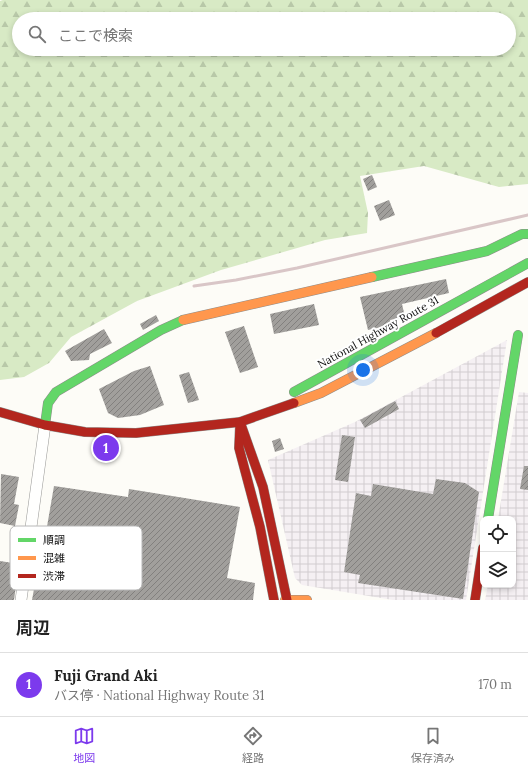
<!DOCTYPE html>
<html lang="ja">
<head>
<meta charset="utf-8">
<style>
	body { margin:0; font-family:Lora,"Noto Sans JP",serif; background:#f6f6f6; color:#222 }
	.controls { position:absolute; right:12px; bottom:12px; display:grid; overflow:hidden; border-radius:8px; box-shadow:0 2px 6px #0003 }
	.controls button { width:36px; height:36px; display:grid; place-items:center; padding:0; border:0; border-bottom:1px solid #e0e0e0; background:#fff; color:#222; font:20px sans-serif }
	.you { position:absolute; left:363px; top:370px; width:14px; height:14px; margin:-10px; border:3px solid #fff; border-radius:50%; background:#1a73e8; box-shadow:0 0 0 6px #1a73e833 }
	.badge { display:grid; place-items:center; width:26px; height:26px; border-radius:50%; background:#7c3aed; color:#fff; font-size:13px; font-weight:700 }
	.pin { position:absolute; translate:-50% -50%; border:2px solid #fff; box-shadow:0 1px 4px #0006 }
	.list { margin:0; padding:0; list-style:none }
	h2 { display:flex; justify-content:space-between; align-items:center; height:52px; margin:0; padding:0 16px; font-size:17px }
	h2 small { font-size:13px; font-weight:400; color:#767676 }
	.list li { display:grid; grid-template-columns:26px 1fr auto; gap:12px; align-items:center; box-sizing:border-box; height:64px; padding:0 16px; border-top:1px solid #e0e0e0 }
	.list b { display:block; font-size:15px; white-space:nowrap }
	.list p { margin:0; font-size:13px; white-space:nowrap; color:#767676 }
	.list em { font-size:13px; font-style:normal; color:#767676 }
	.icon { flex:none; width:22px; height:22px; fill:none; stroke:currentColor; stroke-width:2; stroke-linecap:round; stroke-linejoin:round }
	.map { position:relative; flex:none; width:528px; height:600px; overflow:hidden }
	.search { position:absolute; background:#fff; box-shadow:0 2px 6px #0003; left:12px; right:12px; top:12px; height:44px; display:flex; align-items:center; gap:10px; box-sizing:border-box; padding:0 14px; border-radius:22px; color:#767676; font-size:15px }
	.sheet { height:116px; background:#fff }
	nav { display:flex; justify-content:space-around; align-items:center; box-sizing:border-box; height:56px; border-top:1px solid #e0e0e0; background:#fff; font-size:11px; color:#767676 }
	nav a { display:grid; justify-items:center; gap:2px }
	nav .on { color:#7c3aed }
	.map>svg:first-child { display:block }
	.industrial { fill:url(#industrial-grid) }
	.forest { fill:url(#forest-firs); fill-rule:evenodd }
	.building { fill:url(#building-hatch) }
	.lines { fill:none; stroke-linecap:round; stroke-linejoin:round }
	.street-casing { stroke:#979795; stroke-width:12 }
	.fast-casing { stroke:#8e8d8b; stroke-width:10 }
	.slow-casing { stroke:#8e8d8b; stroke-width:10 }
	.jam-casing { stroke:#8e8d8b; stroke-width:10 }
	.street { stroke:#fffffe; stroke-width:11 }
	.fast { stroke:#63d668; stroke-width:9 }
	.slow { stroke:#ff974d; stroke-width:9 }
	.jam { stroke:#b3261e; stroke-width:9 }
	.rail { stroke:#d9c6c7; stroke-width:3 }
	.labels { text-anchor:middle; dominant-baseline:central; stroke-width:4; stroke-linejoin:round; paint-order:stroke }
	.street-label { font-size:11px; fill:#111; stroke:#fff }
	.key { fill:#fff; stroke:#b8b8b8; stroke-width:1 }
	.key-label { font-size:11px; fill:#111 }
</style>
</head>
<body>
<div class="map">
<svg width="528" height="600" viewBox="0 0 528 600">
	<defs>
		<pattern id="industrial-grid" width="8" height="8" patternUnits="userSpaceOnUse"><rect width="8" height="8" fill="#f5f0f3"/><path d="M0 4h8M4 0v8" fill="none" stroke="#d1cdcf"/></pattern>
		<pattern id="forest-firs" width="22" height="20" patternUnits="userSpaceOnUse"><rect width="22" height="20" fill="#d8eac5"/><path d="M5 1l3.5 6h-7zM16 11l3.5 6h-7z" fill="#b8c8a8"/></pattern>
		<pattern id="building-hatch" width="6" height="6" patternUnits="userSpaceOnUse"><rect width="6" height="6" fill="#a19f9c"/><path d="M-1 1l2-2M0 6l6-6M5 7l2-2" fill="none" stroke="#82807e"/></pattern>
	</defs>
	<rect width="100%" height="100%" fill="#fdfcf7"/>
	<g class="industrial">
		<path d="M507 340 466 600H393L302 585 295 578 268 460 355 422Z"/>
		<path d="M519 392 528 393V600H485L488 585H513V519H498Z"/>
	</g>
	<path class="forest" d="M3 0H528V184L499 187 424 166 360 176 368 213 367 233 325 240 221 270 137 301 71 337 49 363 24 377 0 380V1ZM19 19H509V49H19Z"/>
	<g class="building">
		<path d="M372 175 377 187 368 191 363 179Z"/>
		<path d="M389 200 395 215 380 221 374 206Z"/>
		<path d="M446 279 449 293 402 304 405 317 390 320 391 325 368 330 360 297Z"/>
		<path d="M314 304 319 325 274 334 270 314Z"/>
		<path d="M156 315 159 321 143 330 140 324Z"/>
		<path d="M244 326 258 367 240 373 225 332Z"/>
		<path d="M104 329 112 343 90 354 89 360 71 361 65 351Z"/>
		<path d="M150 366 164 405 140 415 118 418 108 413 99 389 134 371Z"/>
		<path d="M189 372 199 400 188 403 179 375Z"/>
		<path d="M395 401 399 409 365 428 360 420Z"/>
		<path d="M342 435 355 437 348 482 335 480Z"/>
		<path d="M280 438 284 449 275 452 272 441Z"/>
		<path d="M524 466H528V490L520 489Z"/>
		<path d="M1 474 19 477 14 504 19 505 15 526 0 523Z"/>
		<path d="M436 479 465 483 479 492 463 599 358 583 360 575 344 572 356 493 371 496 373 484 433 494Z"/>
		<path d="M54 486 128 497 129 489 240 507 227 578 255 583 253 600H32L36 578 39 573Z"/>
		<path d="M0 561 19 564 14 600H0Z"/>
	</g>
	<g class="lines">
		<defs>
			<path id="street" d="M21 600 45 425"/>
			<g id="fast">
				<path d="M372 277 487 251 522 234H528"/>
				<path d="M294 392 528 263"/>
				<path d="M45 425 48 403 56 392 161 330 183 320"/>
				<path d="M488 519 518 335"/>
			</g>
			<g id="slow">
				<path d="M183 320 372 277"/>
				<path d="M294 403 321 393 436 333"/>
				<path d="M285 600H307"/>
			</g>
			<g id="jam">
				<path d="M436 333 528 282"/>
				<path d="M0 412 45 425 85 432 136 433 240 422 294 403"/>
				<path d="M240 422 263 487 287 600"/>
				<path d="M240 425 239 448 260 527 274 600"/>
				<path d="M475 600 483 548"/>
			</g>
		</defs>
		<use href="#street" class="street-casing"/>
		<use href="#fast" class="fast-casing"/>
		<use href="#slow" class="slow-casing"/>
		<use href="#jam" class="jam-casing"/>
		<use href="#street" class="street"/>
		<use href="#fast" class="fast"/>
		<use href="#slow" class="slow"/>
		<use href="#jam" class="jam"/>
		<path class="rail" d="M194 286 236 280 297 268 528 215"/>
	</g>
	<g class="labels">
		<g class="street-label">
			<text transform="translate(378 332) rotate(-29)">National Highway Route 31</text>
		</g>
	</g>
	<rect x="10" y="526" width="132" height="64" rx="6" class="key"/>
	<rect x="18" y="538" width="18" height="4" fill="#63d668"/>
	<rect x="18" y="556" width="18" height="4" fill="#ff974d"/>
	<rect x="18" y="574" width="18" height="4" fill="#b3261e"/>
	<g class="key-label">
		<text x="43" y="544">順調</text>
		<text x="43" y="562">混雑</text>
		<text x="43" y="580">渋滞</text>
	</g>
</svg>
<div class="controls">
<button><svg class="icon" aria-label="locate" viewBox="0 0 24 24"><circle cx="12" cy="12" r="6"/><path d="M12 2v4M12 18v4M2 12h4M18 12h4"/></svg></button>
<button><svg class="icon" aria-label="layers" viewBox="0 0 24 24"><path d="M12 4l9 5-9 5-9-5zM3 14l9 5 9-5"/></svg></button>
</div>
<div class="you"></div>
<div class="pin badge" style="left:106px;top:448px">1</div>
<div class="search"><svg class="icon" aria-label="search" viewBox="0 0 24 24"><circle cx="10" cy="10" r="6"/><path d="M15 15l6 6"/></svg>ここで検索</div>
</div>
<section class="sheet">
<h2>周辺<small></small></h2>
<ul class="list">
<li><span class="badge">1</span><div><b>Fuji Grand Aki</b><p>バス停 · National Highway Route 31</p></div><em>170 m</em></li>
</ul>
</section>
<nav>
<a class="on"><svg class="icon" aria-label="map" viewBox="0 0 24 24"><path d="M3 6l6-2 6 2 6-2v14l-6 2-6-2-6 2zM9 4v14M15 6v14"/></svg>地図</a>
<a><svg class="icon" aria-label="directions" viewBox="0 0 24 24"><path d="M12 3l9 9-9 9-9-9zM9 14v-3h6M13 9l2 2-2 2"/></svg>経路</a>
<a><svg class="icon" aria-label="saved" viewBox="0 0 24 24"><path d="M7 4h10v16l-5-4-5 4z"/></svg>保存済み</a>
</nav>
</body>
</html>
